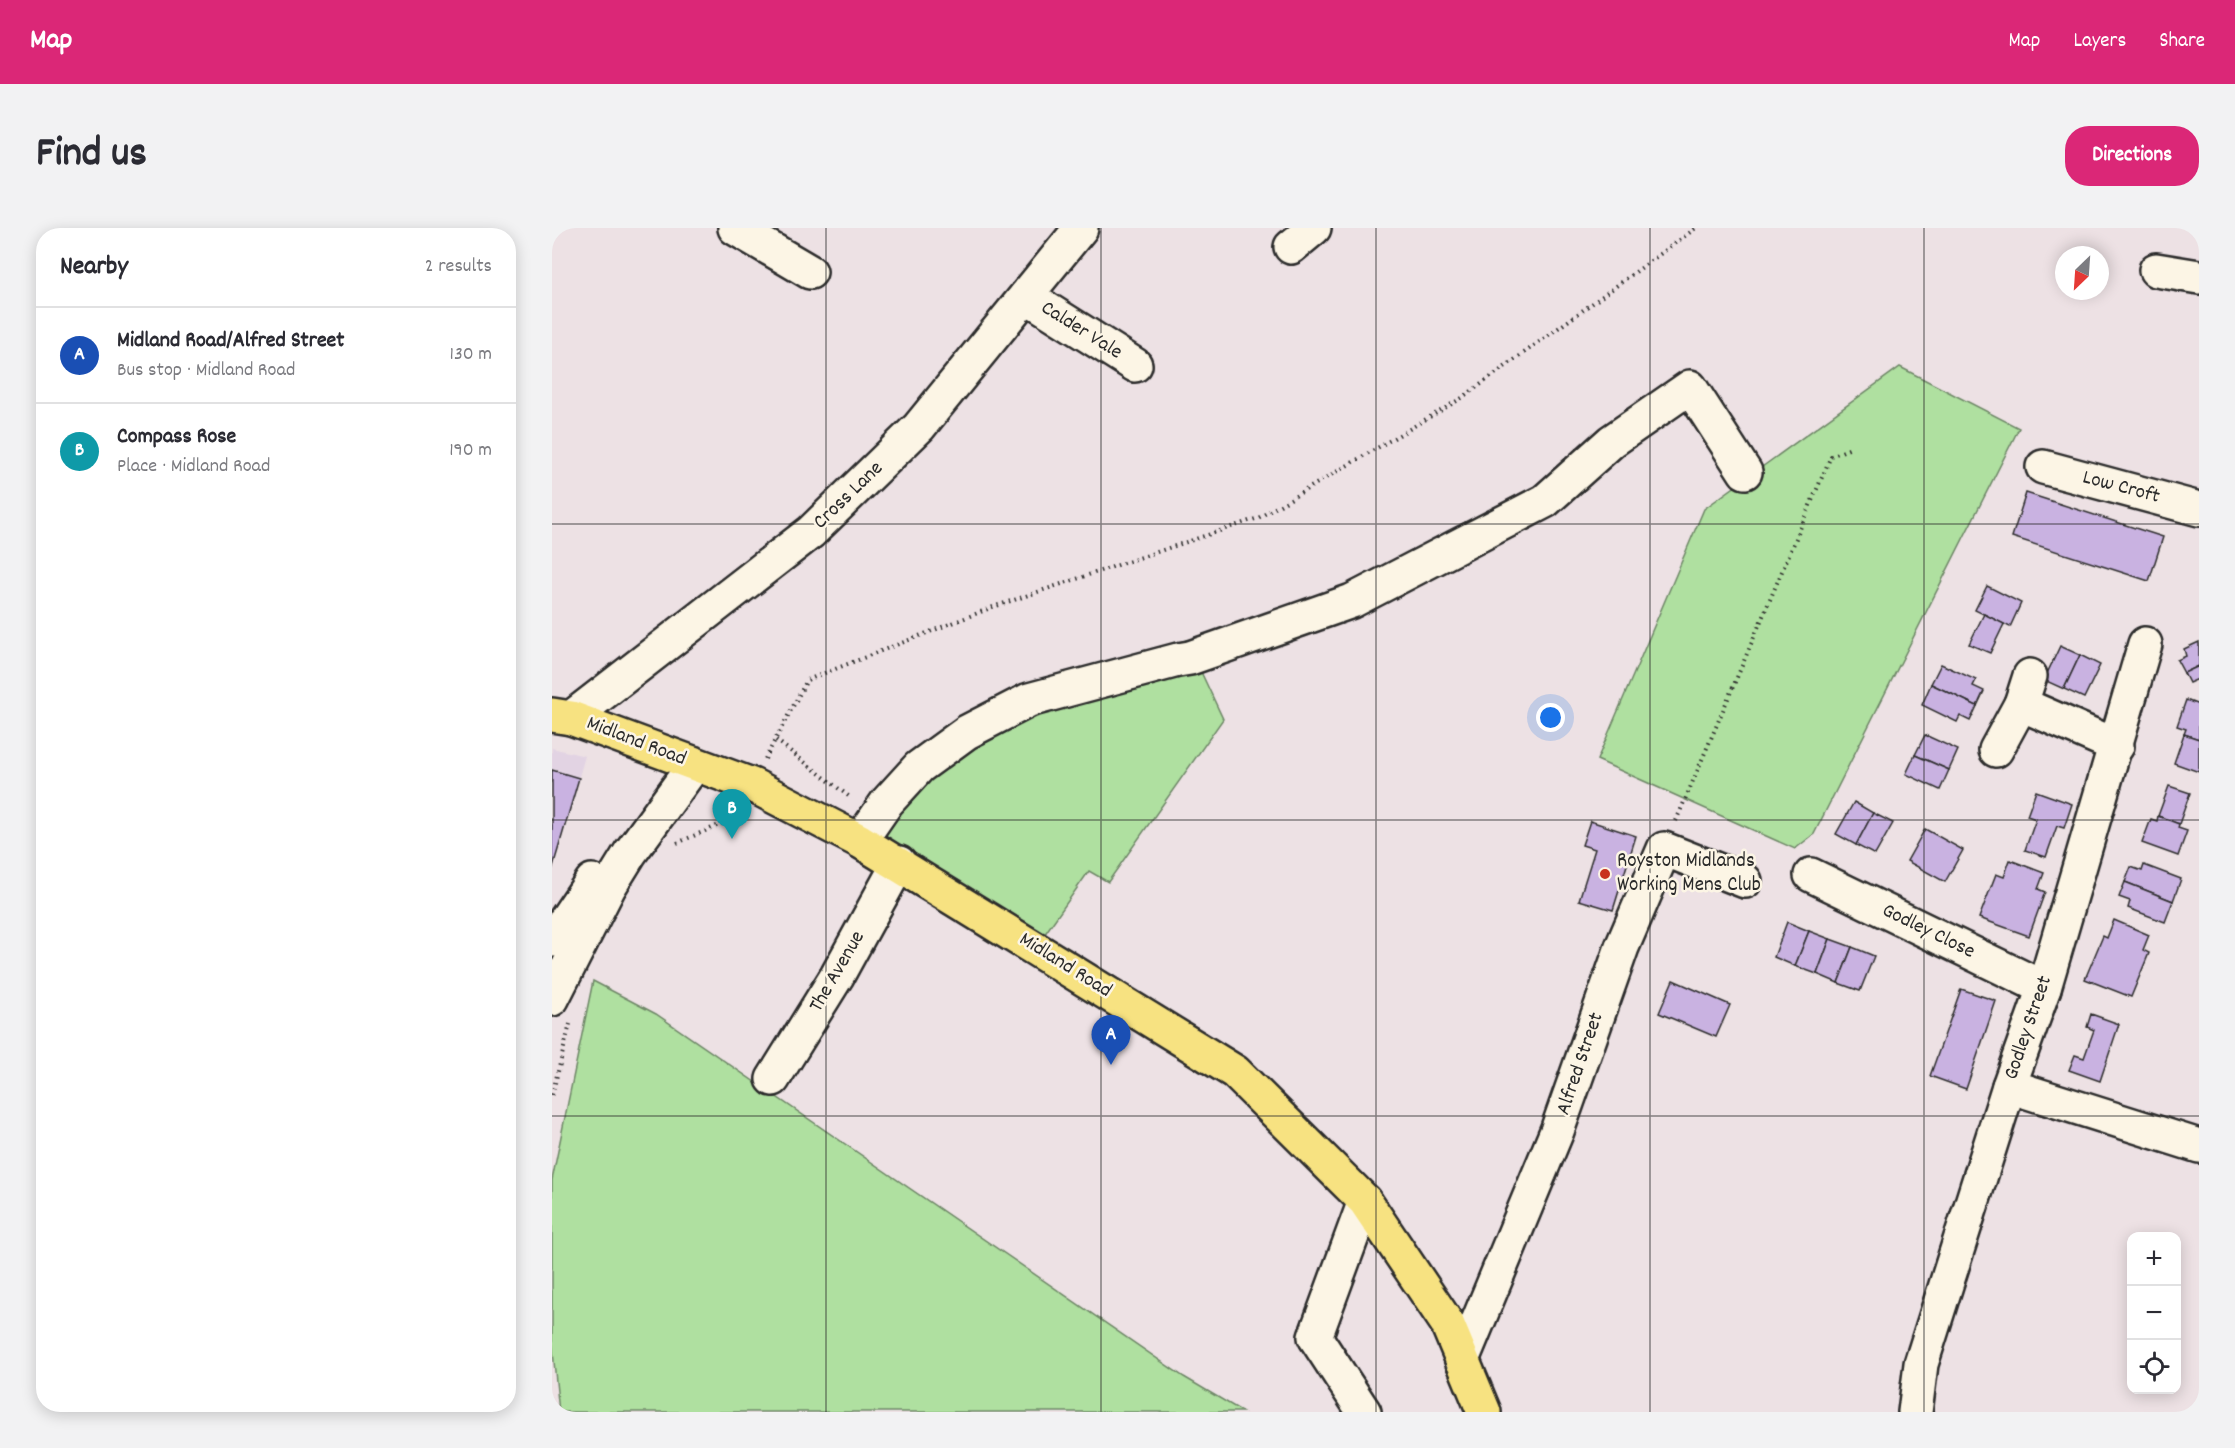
<!DOCTYPE html>
<html lang="en">
<head>
<meta charset="utf-8">
<style>
	body { margin:0; font-family:Dekko,sans-serif; background:#f2f2f3; color:#2b2b33 }
	.controls { position:absolute; right:18px; bottom:18px; display:grid; overflow:hidden; border-radius:12px; box-shadow:0 3px 15px #0003 }
	.controls button { width:54px; height:54px; display:grid; place-items:center; padding:0; border:0; border-bottom:2px solid #e1e1e2; background:#fff; color:#2b2b33; font:30px sans-serif }
	.compass { position:absolute; left:1503px; top:18px; width:54px; height:54px; border-radius:50%; background:#fff; box-shadow:0 3px 15px #0003; rotate:205deg }
	.you { position:absolute; left:999px; top:490px; width:21px; height:21px; margin:-15px; border:4px solid #fff; border-radius:50%; background:#1a73e8; box-shadow:0 0 0 9px #1a73e833 }
	.badge { display:grid; place-items:center; width:39px; height:39px; border-radius:50%; background:#db2777; color:#fff; font-size:20px; font-weight:700 }
	.pin { position:absolute; translate:-50% -50px; filter:drop-shadow(0 2px 3px #0008) }
	.pin::after { content:''; position:absolute; top:32px; width:21px; height:18px; background:inherit; clip-path:polygon(0 0,100% 0,50% 100%) }
	.list { margin:0; padding:0; list-style:none }
	h2 { display:flex; justify-content:space-between; align-items:center; height:78px; margin:0; padding:0 24px; font-size:26px }
	h2 small { font-size:20px; font-weight:400; color:#7c7c81 }
	.list li { display:grid; grid-template-columns:39px 1fr auto; gap:18px; align-items:center; box-sizing:border-box; height:96px; padding:0 24px; border-top:2px solid #e1e1e2 }
	.list b { display:block; font-size:22px; white-space:nowrap }
	.list p { margin:0; font-size:20px; white-space:nowrap; color:#7c7c81 }
	.list em { font-size:20px; font-style:normal; color:#7c7c81 }
	.icon { flex:none; width:33px; height:33px; fill:none; stroke:currentColor; stroke-width:2; stroke-linecap:round; stroke-linejoin:round }
	.map { position:relative; flex:none; width:1647px; height:1184px; overflow:hidden; border-radius:24px }
	header { display:flex; align-items:center; gap:36px; box-sizing:border-box; height:84px; padding:0 30px; background:#db2777; color:#fff }
	header strong { font-size:28px }
	nav { display:flex; gap:33px; margin-inline-start:auto; font-size:21px }
	.intro { display:flex; align-items:center; justify-content:space-between; box-sizing:border-box; height:144px; padding:0 36px }
	h1 { margin:0; font-size:42px }
	.button { padding:15px 27px; border-radius:24px; background:#db2777; color:#fff; font-size:21px; font-weight:700 }
	main { display:flex; gap:36px; padding:0 36px }
	aside { flex:1; background:#fff; border-radius:24px; box-shadow:0 3px 15px #0003 }
	.map>svg:first-child { display:block }
	.built { fill:#e2d3e3 }
	.green { fill:#afe0a0; stroke:#6d8666; stroke-width:1.5 }
	.building { fill:#c9b2e1; stroke:#2b2b2b; stroke-width:1.5 }
	.lines { fill:none; stroke-linecap:round; stroke-linejoin:round }
	.minor-casing { stroke:#2b2b2b; stroke-width:38 }
	.major-casing { stroke:#2b2b2b; stroke-width:38 }
	.path { stroke:#2b2b2b; stroke-width:4; stroke-dasharray:1.5 4.5; stroke-linecap:butt }
	.minor { stroke:#fcf5e5; stroke-width:33 }
	.major { stroke:#f7e281; stroke-width:33 }
	.grid { fill:none; stroke:#2b2b2b; stroke-width:1.5; stroke-opacity:0.55 }
	.poi-dot { fill:#c8321e; stroke:#fcf5e5; stroke-width:2 }
	.labels { text-anchor:middle; dominant-baseline:central; stroke-width:5; stroke-linejoin:round; paint-order:stroke }
	.street-label { font-size:21px; fill:#2b2b2b; stroke:#fcf5e5 }
	.poi-label { font-size:21px; fill:#2b2b2b; stroke:#fcf5e5; text-anchor:start }
</style>
</head>
<body>
<header>
<strong>Map</strong>
<nav><a>Map</a><a>Layers</a><a>Share</a></nav>
</header>
<div class="intro"><h1>Find us</h1><a class="button">Directions</a></div>
<main>
<aside>
<h2>Nearby<small>2 results</small></h2>
<ul class="list">
<li><span class="badge" style="background:#1a4fb4">A</span><div><b>Midland Road/Alfred Street</b><p>Bus stop · Midland Road</p></div><em>130 m</em></li>
<li><span class="badge" style="background:#0f9aa8">B</span><div><b>Compass Rose</b><p>Place · Midland Road</p></div><em>190 m</em></li>
</ul>
</aside>
<div class="map">
<svg width="1647" height="1184" viewBox="0 0 1647 1184">
	<rect width="100%" height="100%" fill="#ede1e4"/>
	<filter id="ink" filterUnits="userSpaceOnUse"><feTurbulence type="fractalNoise" baseFrequency=".0167" numOctaves="2"/><feDisplacementMap in="SourceGraphic" scale="12" xChannelSelector="R" yChannelSelector="G"/><feConvolveMatrix kernelMatrix="1 2 1 2 8 2 1 2 1" color-interpolation-filters="sRGB"/></filter>
	<g filter="url(#ink)">
		<path class="built" d="M0 520 33 528 0 642Z"/>
		<g class="green">
			<path d="M1348 139 1467 200 1262 606 1243 621 1045 532 1152 281Z"/>
			<path d="M634 412 671 491 556 654 537 643 483 720 308 613 335 574 477 472Z"/>
			<path d="M41 753 104 786 632 1149 691 1184H7L0 1113V952Z"/>
		</g>
		<g class="building">
			<path d="M1474 265 1611 309 1597 353 1460 309Z"/>
			<path d="M1435 358 1469 375 1458 399 1423 382Z"/>
			<path d="M1432 386 1452 396 1438 425 1417 416Z"/>
			<path d="M1647 414V438L1632 445 1625 432 1634 428 1632 421Z"/>
			<path d="M1508 418 1528 427 1512 461 1492 452Z"/>
			<path d="M1528 427 1548 437 1532 470 1512 461Z"/>
			<path d="M1389 436 1424 452 1421 458 1432 463 1425 478 1379 456Z"/>
			<path d="M1647 438V455L1646 451 1637 455 1632 445Z"/>
			<path d="M1379 456 1425 478 1418 493 1408 488 1405 494 1370 477Z"/>
			<path d="M1634 472 1647 477V511L1632 506 1634 501 1625 498Z"/>
			<path d="M1632 506 1647 511V544L1622 535Z"/>
			<path d="M1373 507 1406 522 1397 542 1363 527Z"/>
			<path d="M1363 527 1397 542 1388 562 1354 546Z"/>
			<path d="M0 542 27 550 0 642Z"/>
			<path d="M1617 558 1638 565 1627 596 1606 588Z"/>
			<path d="M1484 563 1520 576 1512 600 1505 598 1494 629 1473 622 1484 591 1475 588Z"/>
			<path d="M1302 574 1321 585 1304 617 1284 606Z"/>
			<path d="M1321 585 1341 595 1323 627 1304 617Z"/>
			<path d="M1606 588 1627 596 1626 600 1635 603 1626 628 1590 615 1599 591 1605 593Z"/>
			<path d="M1038 593 1084 608 1061 682 1027 672 1043 621 1030 617Z"/>
			<path d="M1373 601 1411 622 1393 654 1355 633Z"/>
			<path d="M1458 632 1492 645 1486 661 1493 664 1477 708 1427 690 1444 646 1452 649Z"/>
			<path d="M1592 637 1629 651 1621 673 1573 654 1579 639 1590 643Z"/>
			<path d="M1573 654 1621 673 1613 694 1576 680 1578 673 1567 669Z"/>
			<path d="M1562 692 1597 707 1591 722 1597 725 1579 769 1533 751 1551 708 1555 710Z"/>
			<path d="M1235 694 1257 703 1243 738 1222 729Z"/>
			<path d="M1257 703 1278 711 1265 746 1243 738Z"/>
			<path d="M1278 711 1300 719 1286 755 1265 746Z"/>
			<path d="M1300 719 1322 728 1308 763 1286 755Z"/>
			<path d="M1121 752 1178 777 1164 809 1107 785Z"/>
			<path d="M1409 761 1444 773 1414 861 1378 848Z"/>
			<path d="M1539 786 1567 796 1548 853 1517 842 1523 827 1532 830 1542 802 1535 799Z"/>
		</g>
		<g class="lines">
			<defs>
				<g id="minor">
					<path d="M183 0 258 44"/>
					<path d="M739 19 762 0"/>
					<path d="M1604 42 1647 49"/>
					<path d="M474 68 583 137"/>
					<path d="M1491 239 1647 281"/>
					<path d="M1469 476 1478 448"/>
					<path d="M19 490 259 304 367 199 529 0"/>
					<path d="M1444 522 1469 476 1565 518"/>
					<path d="M308 613 335 574 367 539 415 504 477 472 626 432 638 430 800 373 993 273 1060 213 1138 159 1193 244"/>
					<path d="M1259 647 1492 760"/>
					<path d="M0 712 40 653"/>
					<path d="M0 771 57 659 78 625 143 536"/>
					<path d="M221 851 285 748 347 635"/>
					<path d="M1457 858 1647 918"/>
					<path d="M910 1132 1005 903 1070 719 1112 621 1193 653"/>
					<path d="M812 1184 763 1109 813 973"/>
					<path d="M1363 1184 1369 1136 1457 858 1492 760 1593 416"/>
				</g>
				<path id="major" d="M0 487 19 490 200 557 308 613 683 844 813 973 895 1095 932 1184"/>
			</defs>
			<use href="#minor" class="minor-casing"/>
			<use href="#major" class="major-casing"/>
			<g class="path">
				<path d="M224 512 299 570"/>
				<path d="M213 531 255 452 441 379 706 290 910 170 1144 0"/>
				<path d="M1124 593 1279 228 1299 220"/>
				<path d="M125 615 181 591 184 585"/>
				<path d="M0 867 18 796"/>
			</g>
			<use href="#minor" class="minor"/>
			<use href="#major" class="major"/>
		</g>
	</g>
	<path class="grid" d="M274 0V1184M549 0V1184M824 0V1184M1098 0V1184M1372 0V1184M0 296H1647M0 592H1647M0 888H1647"/>
	<circle class="poi-dot" cx="1053" cy="646" r="6"/>
	<g class="labels">
		<g class="street-label">
			<text transform="translate(529 103) rotate(32)">Calder Vale</text>
			<text transform="translate(1569 260) rotate(15)">Low Croft</text>
			<text transform="translate(297 268) rotate(-44)">Cross Lane</text>
			<text transform="translate(84 514) rotate(21)">Midland Road</text>
			<text transform="translate(1376 704) rotate(26)">Godley Close</text>
			<text transform="translate(513 738) rotate(32)">Midland Road</text>
			<text transform="translate(286 744) rotate(-60)">The Avenue</text>
			<text transform="translate(1477 800) rotate(-71)">Godley Street</text>
			<text transform="translate(1029 836) rotate(-71)">Alfred Street</text>
		</g>
		<g class="poi-label">
			<text x="1065" y="634">Royston Midlands<tspan x="1065" dy="24">Working Mens Club</tspan></text>
		</g>
	</g>
</svg>
<div class="controls">
<button>+</button>
<button>−</button>
<button><svg class="icon" aria-label="locate" viewBox="0 0 24 24"><circle cx="12" cy="12" r="6"/><path d="M12 2v4M12 18v4M2 12h4M18 12h4"/></svg></button>
</div>
<svg class="compass" viewBox="-18 -18 36 36"><path d="M0-13l5 13h-10z" fill="#e53935"/><path d="M0 13l5-13h-10z" fill="#7c7c81"/></svg>
<div class="you"></div>
<div class="pin badge" style="left:559px;top:837px;background:#1a4fb4">A</div>
<div class="pin badge" style="left:180px;top:611px;background:#0f9aa8">B</div>
</div>
</main>
</body>
</html>
